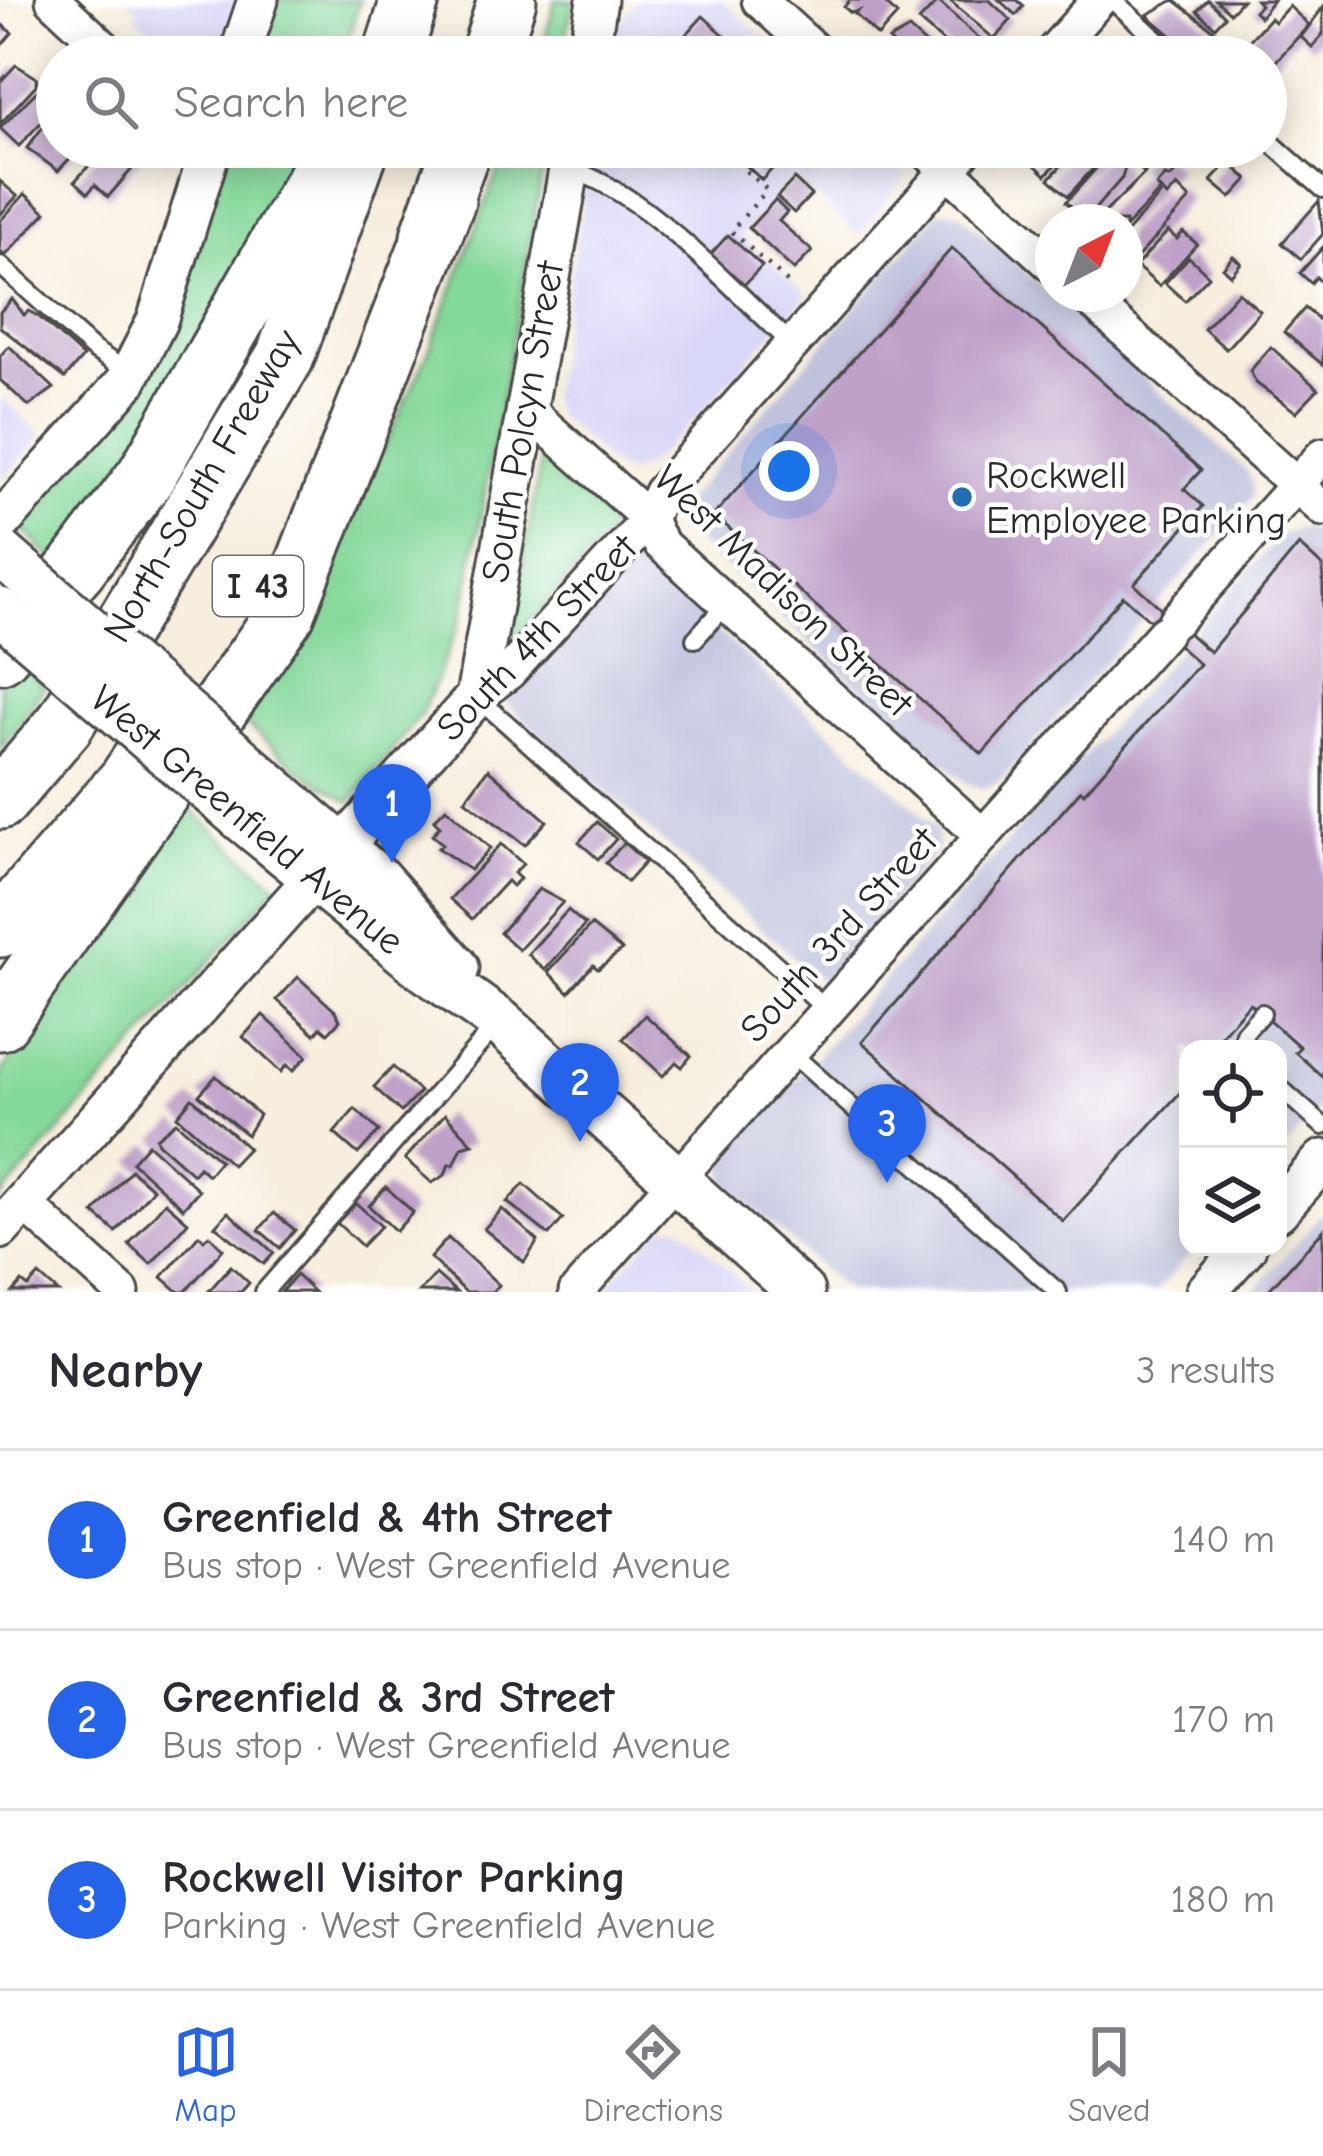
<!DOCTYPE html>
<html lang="en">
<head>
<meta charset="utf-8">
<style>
	body { margin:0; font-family:"Comic Neue",sans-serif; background:#f7f7f7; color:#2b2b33 }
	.controls { position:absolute; right:36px; bottom:36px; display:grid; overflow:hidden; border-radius:24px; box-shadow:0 6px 30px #0003 }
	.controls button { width:108px; height:108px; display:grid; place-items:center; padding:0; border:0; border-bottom:3px solid #e1e1e2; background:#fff; color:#2b2b33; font:60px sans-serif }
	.compass { position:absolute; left:1035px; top:204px; width:108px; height:108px; border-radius:50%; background:#fff; box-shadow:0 6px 30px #0003; rotate:42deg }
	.you { position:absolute; left:789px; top:471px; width:42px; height:42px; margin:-30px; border:9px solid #fff; border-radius:50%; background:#1a73e8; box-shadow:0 0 0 18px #1a73e833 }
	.badge { display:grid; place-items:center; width:78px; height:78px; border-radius:50%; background:#2563eb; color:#fff; font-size:39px; font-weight:700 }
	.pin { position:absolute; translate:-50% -99px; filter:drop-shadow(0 3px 6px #0008) }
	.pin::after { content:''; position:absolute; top:63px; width:42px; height:36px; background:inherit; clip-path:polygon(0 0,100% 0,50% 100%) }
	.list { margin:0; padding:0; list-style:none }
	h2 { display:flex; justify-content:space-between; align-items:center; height:156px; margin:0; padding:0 48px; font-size:51px }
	h2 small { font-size:39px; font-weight:400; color:#7c7c81 }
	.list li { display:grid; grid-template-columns:78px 1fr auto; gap:36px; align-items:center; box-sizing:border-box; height:180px; padding:0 48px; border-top:3px solid #e1e1e2 }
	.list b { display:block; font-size:45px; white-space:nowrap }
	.list p { margin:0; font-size:39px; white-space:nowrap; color:#7c7c81 }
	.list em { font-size:39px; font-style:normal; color:#7c7c81 }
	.icon { flex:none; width:66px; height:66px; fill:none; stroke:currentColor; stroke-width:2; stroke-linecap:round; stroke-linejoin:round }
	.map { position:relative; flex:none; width:1323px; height:1292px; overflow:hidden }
	.search { position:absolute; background:#fff; box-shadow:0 6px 30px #0003; left:36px; right:36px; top:36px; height:132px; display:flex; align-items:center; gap:30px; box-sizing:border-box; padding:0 42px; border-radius:66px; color:#7c7c81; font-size:45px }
	.sheet { height:696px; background:#fff }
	nav { display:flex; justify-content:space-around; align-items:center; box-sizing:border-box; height:168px; border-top:3px solid #e1e1e2; background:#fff; font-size:33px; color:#7c7c81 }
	nav a { display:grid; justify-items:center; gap:6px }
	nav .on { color:#2563eb }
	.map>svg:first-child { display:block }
	.built { fill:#d9d7f7 }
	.industrial { fill:#c0c2dd }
	.green { fill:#84d89a; stroke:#588262; stroke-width:3 }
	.building { fill:#bea0c8 }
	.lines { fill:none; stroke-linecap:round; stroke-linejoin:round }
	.service-casing { stroke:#4a4846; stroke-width:22 }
	.minor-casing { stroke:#4a4846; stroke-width:39 }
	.tertiary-casing { stroke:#4a4846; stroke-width:45 }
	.secondary-casing { stroke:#4a4846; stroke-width:51 }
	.motorway-casing { stroke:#4a4846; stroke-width:63 }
	.path { stroke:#4a4846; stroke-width:4.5; stroke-dasharray:3 9; stroke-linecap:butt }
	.service { stroke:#fff; stroke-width:16 }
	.minor { stroke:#fff; stroke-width:33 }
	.tertiary { stroke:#fff; stroke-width:39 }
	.secondary { stroke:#fff; stroke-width:45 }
	.motorway { stroke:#fff; stroke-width:57 }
	.secondary-bridge-casing { stroke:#4a4846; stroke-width:51; stroke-linecap:butt }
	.secondary-bridge { stroke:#fff; stroke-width:45 }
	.poi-dot { fill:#1f6fb2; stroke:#fff; stroke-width:4.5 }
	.labels { text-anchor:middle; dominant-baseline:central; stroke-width:9; stroke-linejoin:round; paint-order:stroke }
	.shield { fill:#fff; stroke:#6b6b6b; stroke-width:3 }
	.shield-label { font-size:36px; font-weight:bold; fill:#2b2b2b }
	.street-label { font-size:39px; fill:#2b2b2b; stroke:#fff }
	.poi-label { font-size:39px; fill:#2b2b2b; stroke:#fff; text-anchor:start }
</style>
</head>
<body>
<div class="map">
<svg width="1323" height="1292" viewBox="0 0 1323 1292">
	<rect width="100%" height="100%" fill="#fff"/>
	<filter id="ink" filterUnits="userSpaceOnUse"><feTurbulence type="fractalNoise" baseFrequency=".00833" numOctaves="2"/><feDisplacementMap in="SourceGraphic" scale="24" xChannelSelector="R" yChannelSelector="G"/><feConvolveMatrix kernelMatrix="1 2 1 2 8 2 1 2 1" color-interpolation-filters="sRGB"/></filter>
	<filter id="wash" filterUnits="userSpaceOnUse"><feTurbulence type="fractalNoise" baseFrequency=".004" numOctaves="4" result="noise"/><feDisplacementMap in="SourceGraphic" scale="48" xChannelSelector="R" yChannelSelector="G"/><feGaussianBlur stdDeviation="2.7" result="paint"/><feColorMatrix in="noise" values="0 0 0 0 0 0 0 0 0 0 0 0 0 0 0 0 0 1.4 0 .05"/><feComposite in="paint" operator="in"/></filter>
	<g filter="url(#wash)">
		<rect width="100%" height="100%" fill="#f7eedd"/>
		<g class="built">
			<path d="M127 0H236L218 57H181L136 16 139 11Z"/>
			<path d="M638 0H722L785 57H608L618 25Z"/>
			<path d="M592 147H886L905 176 859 236 794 175 740 236 807 295 683 431 646 465 631 473 616 468 556 415 550 400Z"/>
			<path d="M0 396 42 435 0 482Z"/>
			<path d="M675 1225 681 1226 753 1292H603L661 1227Z"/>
		</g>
		<g class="industrial">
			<path d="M947 210 960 214 1247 471 1254 489 1252 498 998 783 983 789 968 784 681 527 674 514 938 213Z"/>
			<path d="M1305 527 1323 540V1105L1278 1156V1049H1188V1247H1196L1156 1292H848L725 1182 724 1160 1282 534Z"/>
			<path d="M639 561 938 829 937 851 821 981 503 701 621 569Z"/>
			<path d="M1323 1213V1292H1253Z"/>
		</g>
		<g class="green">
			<path d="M275 0H360L342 57H258Z"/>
			<path d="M555 0H573L563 57H540Z"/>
			<path d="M229 147H311L251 274 55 563 21 527 93 444Z"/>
			<path d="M507 147H547L463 615 422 713 350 802 298 769 233 713 386 444 430 348Z"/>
			<path d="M543 445 611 502 617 524 509 646Z"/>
			<path d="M0 665H20L45 686 0 749Z"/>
			<path d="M175 795 277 886 0 1198V1076Z"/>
		</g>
		<g id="blocks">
			<g class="building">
				<path d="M850 0H882L897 15 878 36 855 14 858 11 851 13 844 7Z"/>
				<path d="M949 0H989L1011 20 994 39Z"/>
				<path d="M999 0H1017L1024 6 1016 15Z"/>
				<path d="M1174 0 1215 31 1194 55 1147 15Z"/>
				<path d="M1208 0 1225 16 1215 27 1197 11Z"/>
				<path d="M1216 0H1242L1230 13Z"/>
				<path d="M1256 0H1273L1260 17 1254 11 1260 5Z"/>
				<path d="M938 1 986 45 975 57H961L919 21Z"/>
				<path d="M1289 6 1309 25 1266 72V57H1234L1270 18 1274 22Z"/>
				<path d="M1323 7V34L1312 47 1301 37Z"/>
				<path d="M703 16 748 57H666Z"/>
				<path d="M0 23 12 33 0 47Z"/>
				<path d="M909 29 940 57H898L890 50 894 45 889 40Z"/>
				<path d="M16 65 37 78 36 85 0 124V82Z"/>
				<path d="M48 80 57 88V105L19 146 0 128Z"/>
				<path d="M1266 81 1280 94 1266 109Z"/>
				<path d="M57 108V147H73V155L58 171 27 148Z"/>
				<path d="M106 147H135L144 155 108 197 95 185 88 193 75 181Z"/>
				<path d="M726 147H792L762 180Z"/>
				<path d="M1033 147H1071L1046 175 1025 156Z"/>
				<path d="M1078 147 1109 151 1068 196 1049 179Z"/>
				<path d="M1154 149 1179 168 1170 178 1165 176 1156 186 1161 190 1125 228V222H1095L1145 173 1138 167Z"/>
				<path d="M1109 154 1125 168 1122 178 1086 219 1066 202Z"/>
				<path d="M1228 162 1248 179 1231 198 1211 181Z"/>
				<path d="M794 179 811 195 794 213 777 197Z"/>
				<path d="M0 181 17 196 0 215Z"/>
				<path d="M1177 186 1190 199 1136 259 1125 249V234L1163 192 1167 197Z"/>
				<path d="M25 194 46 212 5 256 0 251V221Z"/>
				<path d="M775 200 787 212 779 221 812 251 794 270 749 228Z"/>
				<path d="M1319 201 1323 234 1301 259 1282 243Z"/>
				<path d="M1168 231 1177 239 1183 232 1197 244 1159 286 1136 266Z"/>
				<path d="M728 235 762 266 744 285 709 256Z"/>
				<path d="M1323 247V284L1316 277 1311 283 1300 273Z"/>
				<path d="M952 248 1201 470 1184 489 1203 506 1134 584 1205 648 1210 652 1299 545 1323 567V1077L1295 1052 1300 1047 1250 1003 1209 1049H1188V1084L1063 1221 862 1042 1081 790 1084 793 1199 664 1123 596 982 754 714 515Z"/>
				<path d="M1233 256 1241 263 1231 275 1223 268Z"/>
				<path d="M1189 257 1209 276 1185 301 1165 283Z"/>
				<path d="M1238 292 1260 311 1226 349 1204 329Z"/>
				<path d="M12 299 24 315 28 311 38 316 83 357 65 378 0 327V312Z"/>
				<path d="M1305 308 1323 323V365L1284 332Z"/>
				<path d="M9 346 54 388 29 406 0 380V356Z"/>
				<path d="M1271 347 1318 389 1296 412 1256 383 1250 371Z"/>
				<path d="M488 769 547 821 525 845 465 800Z"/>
				<path d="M446 808 490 848 470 870 438 848 443 844 432 835 440 826 434 820Z"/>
				<path d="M597 822 616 839 598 859 579 842Z"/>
				<path d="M624 843 645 862 627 882 606 863Z"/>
				<path d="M501 844 523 864 514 873 520 879 512 886 507 881 472 919 450 899Z"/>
				<path d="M539 889 563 902 519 950 500 933Z"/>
				<path d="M568 910 585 925 545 970 528 954Z"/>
				<path d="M591 925 622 950 598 969 593 965 569 992 548 972Z"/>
				<path d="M298 977 335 1011 340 1020 328 1033 321 1027 315 1034 277 1000Z"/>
				<path d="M263 1015 307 1056 293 1071 287 1065 281 1072 243 1037Z"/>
				<path d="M645 1015 691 1056 682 1067 676 1062 663 1076 623 1039Z"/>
				<path d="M393 1067 420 1092 401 1112 374 1087Z"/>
				<path d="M216 1076 259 1115 247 1135 199 1095Z"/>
				<path d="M192 1098 248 1148 232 1165 177 1116Z"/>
				<path d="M355 1109 379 1131 358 1154 334 1133Z"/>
				<path d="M445 1114 473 1144 462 1147 454 1165 449 1164 445 1175 432 1183 405 1159Z"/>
				<path d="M176 1122 220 1161 208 1175 199 1167 193 1174 158 1143 156 1138Z"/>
				<path d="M148 1144 199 1190 183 1208 132 1162Z"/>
				<path d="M131 1170 153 1189 116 1232 94 1213Z"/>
				<path d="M524 1184 563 1219 549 1235 507 1202Z"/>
				<path d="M386 1187 413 1212 396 1231 369 1206Z"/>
				<path d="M165 1202 188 1222 151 1264 129 1244Z"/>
				<path d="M356 1203 381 1226 362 1246 337 1223Z"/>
				<path d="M502 1209 538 1241 524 1262 484 1229Z"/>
				<path d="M228 1212 274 1253 264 1264 215 1226Z"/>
				<path d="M274 1213 295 1230 280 1248 259 1230Z"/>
				<path d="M1323 1230V1292H1267Z"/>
				<path d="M199 1235 204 1240 209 1235 223 1249 185 1292H179L162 1277Z"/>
				<path d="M448 1238 499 1285 492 1292H466L430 1258Z"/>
				<path d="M231 1266 249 1283 241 1292H208Z"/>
				<path d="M436 1274 456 1292H419Z"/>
				<path d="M39 1275 58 1292H13L22 1282 28 1287Z"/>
				<path d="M296 1275 314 1292H281Z"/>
			</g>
		</g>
	</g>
	<g filter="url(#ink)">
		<use href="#blocks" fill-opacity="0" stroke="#4a4846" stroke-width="3"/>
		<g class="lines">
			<defs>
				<g id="service">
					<path d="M1113 0 1176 57"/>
					<path d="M1266 138 1323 189"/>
					<path d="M569 169C647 192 731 289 792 344"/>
					<path d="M0 265 94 350 130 373"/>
					<path d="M695 639 727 603"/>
					<path d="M477 697 827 1010"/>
					<path d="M1243 1049 1244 1033 1262 1013"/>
					<path d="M790 1052 1058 1292"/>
					<path d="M1278 1086 1323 1126"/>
					<path d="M264 1292 499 1022"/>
				</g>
				<g id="minor">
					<path d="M53 0 114 57"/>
					<path d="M759 0 822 57"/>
					<path d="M1048 57 1099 0"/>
					<path d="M922 147 1053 266"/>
					<path d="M1084 294 1323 509"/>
					<path d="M524 407 649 519 660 543 983 836"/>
					<path d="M1175 621 1323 455"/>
					<path d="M476 697 509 672 649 519 661 492 968 147"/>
					<path d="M24 1203 122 1292"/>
					<path d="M576 1292 1164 633"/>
				</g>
				<g id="tertiary">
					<path d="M239 57 258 0"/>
					<path d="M588 57 597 0"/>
					<path d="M0 523 126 382 157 321 211 147"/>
					<path d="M1278 1211 1323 1160"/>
					<path d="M0 1229 476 697 573 147"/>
					<path d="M1206 1292 1246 1247"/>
				</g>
				<g id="secondary">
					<path d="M0 552 23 572"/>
					<path d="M268 784 378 879 456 968"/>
					<path d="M238 815 424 968 500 1022 801 1292"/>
				</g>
				<g id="motorway">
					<path d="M392 57 410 0"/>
					<path d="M489 57 507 0"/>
					<path d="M430 236 462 147"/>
					<path d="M0 654 76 569 146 476 326 161"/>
					<path d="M0 800 64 725 285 357 360 147"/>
					<path d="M0 928 128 780 153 742"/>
					<path d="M0 1021 286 613 446 201"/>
				</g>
			</defs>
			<use href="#service" class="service-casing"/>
			<use href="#minor" class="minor-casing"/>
			<use href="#tertiary" class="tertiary-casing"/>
			<use href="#secondary" class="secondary-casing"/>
			<use href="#motorway" class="motorway-casing"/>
			<path class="path" d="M719 147 767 190 731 231 794 288"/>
			<use href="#service" class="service"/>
			<use href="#minor" class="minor"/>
			<use href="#tertiary" class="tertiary"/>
			<use href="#secondary" class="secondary"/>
			<use href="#motorway" class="motorway"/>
			<defs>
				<g id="secondary-bridge">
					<path d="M23 572 268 784"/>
					<path d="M0 611 238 815"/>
				</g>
			</defs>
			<use href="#secondary-bridge" class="secondary-bridge-casing"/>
			<use href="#secondary-bridge" class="secondary-bridge"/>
		</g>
	</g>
	<circle class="poi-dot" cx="962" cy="497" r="12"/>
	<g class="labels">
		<rect class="shield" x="213" y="556" width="90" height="60" rx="9"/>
		<g class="shield-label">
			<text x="258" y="586">I 43</text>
		</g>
		<g class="street-label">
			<text transform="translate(523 422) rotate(-80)">South Polcyn Street</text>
			<text transform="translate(202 486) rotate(-60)">North-South Freeway</text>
			<text transform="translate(783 591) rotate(44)">West Madison Street</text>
			<text transform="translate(537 638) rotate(-46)">South 4th Street</text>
			<text transform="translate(247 820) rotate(40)">West Greenfield Avenue</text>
			<text transform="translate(839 935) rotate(-48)">South 3rd Street</text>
		</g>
		<g class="poi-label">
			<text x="986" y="475">Rockwell<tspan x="986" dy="45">Employee Parking</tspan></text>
		</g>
	</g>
</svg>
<div class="controls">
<button><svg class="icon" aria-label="locate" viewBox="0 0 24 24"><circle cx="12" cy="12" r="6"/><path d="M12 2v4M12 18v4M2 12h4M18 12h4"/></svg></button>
<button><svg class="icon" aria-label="layers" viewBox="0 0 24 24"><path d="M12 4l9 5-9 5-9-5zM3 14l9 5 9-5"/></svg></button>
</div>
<svg class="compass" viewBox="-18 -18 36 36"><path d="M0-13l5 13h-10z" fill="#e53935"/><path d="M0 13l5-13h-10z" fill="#7c7c81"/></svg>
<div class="you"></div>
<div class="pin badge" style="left:392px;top:863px">1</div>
<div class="pin badge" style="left:580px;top:1142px">2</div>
<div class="pin badge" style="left:887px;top:1183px">3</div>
<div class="search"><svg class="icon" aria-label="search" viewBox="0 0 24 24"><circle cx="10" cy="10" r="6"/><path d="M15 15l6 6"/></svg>Search here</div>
</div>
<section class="sheet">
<h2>Nearby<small>3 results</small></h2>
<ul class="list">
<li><span class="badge">1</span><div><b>Greenfield &amp; 4th Street</b><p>Bus stop · West Greenfield Avenue</p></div><em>140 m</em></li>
<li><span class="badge">2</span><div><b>Greenfield &amp; 3rd Street</b><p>Bus stop · West Greenfield Avenue</p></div><em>170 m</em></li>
<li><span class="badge">3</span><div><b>Rockwell Visitor Parking</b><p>Parking · West Greenfield Avenue</p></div><em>180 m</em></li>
</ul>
</section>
<nav>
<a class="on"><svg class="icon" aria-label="map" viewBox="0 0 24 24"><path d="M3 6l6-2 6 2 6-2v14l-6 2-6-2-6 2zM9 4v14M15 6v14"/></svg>Map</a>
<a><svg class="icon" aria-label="directions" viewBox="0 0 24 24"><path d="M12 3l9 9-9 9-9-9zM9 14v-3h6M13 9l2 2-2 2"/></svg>Directions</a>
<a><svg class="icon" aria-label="saved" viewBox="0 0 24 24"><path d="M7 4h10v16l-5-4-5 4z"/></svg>Saved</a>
</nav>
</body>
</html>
